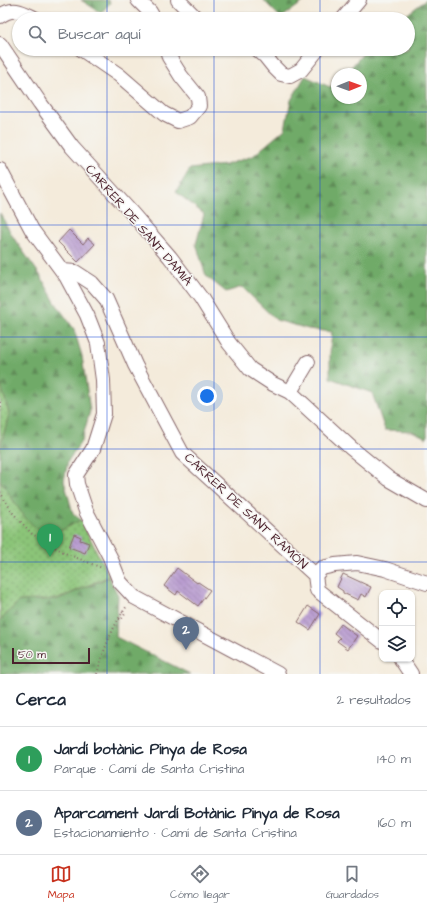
<!DOCTYPE html>
<html lang="es">
<head>
<meta charset="utf-8">
<style>
	body { margin:0; font-family:"Architects Daughter",sans-serif; background:#f6f6f7; color:#1f2937 }
	.controls { position:absolute; right:12px; bottom:12px; display:grid; overflow:hidden; border-radius:8px; box-shadow:0 1px 3px #0004 }
	.controls button { width:36px; height:36px; display:grid; place-items:center; padding:0; border:0; border-bottom:1px solid #e0e1e3; background:#fff; color:#1f2937; font:20px sans-serif }
	.compass { position:absolute; left:331px; top:68px; width:36px; height:36px; border-radius:50%; background:#fff; box-shadow:0 1px 3px #0004; rotate:89deg }
	.scale { position:absolute; left:12px; bottom:10px; width:78px; box-sizing:border-box; padding-left:4px; border:2px solid #4a1f2b; border-top:0; font-size:11px; line-height:14px; white-space:nowrap; color:#4a1f2b; -webkit-text-stroke:3px #f6f6f2; paint-order:stroke }
	.you { position:absolute; left:207px; top:396px; width:14px; height:14px; margin:-10px; border:3px solid #fff; border-radius:50%; background:#1a73e8; box-shadow:0 0 0 6px #1a73e833 }
	.badge { display:grid; place-items:center; width:26px; height:26px; border-radius:50%; background:#c8321e; color:#fff; font-size:13px; font-weight:700 }
	.pin { position:absolute; translate:-50% -33px; filter:drop-shadow(0 1px 2px #0008) }
	.pin::after { content:''; position:absolute; top:21px; width:14px; height:12px; background:inherit; clip-path:polygon(0 0,100% 0,50% 100%) }
	.list { margin:0; padding:0; list-style:none }
	h2 { display:flex; justify-content:space-between; align-items:center; height:52px; margin:0; padding:0 16px; font-size:17px }
	h2 small { font-size:13px; font-weight:400; color:#747a83 }
	.list li { display:grid; grid-template-columns:26px 1fr auto; gap:12px; align-items:center; box-sizing:border-box; height:64px; padding:0 16px; border-top:1px solid #e0e1e3 }
	.list b { display:block; font-size:15px; white-space:nowrap }
	.list p { margin:0; font-size:13px; white-space:nowrap; color:#747a83 }
	.list em { font-size:13px; font-style:normal; color:#747a83 }
	.icon { flex:none; width:22px; height:22px; fill:none; stroke:currentColor; stroke-width:2; stroke-linecap:round; stroke-linejoin:round }
	.map { position:relative; flex:none; width:427px; height:674px; overflow:hidden }
	.search { position:absolute; background:#fff; box-shadow:0 1px 3px #0004; left:12px; right:12px; top:12px; height:44px; display:flex; align-items:center; gap:10px; box-sizing:border-box; padding:0 14px; border-radius:22px; color:#747a83; font-size:15px }
	.sheet { height:180px; background:#fff }
	nav { display:flex; justify-content:space-around; align-items:center; box-sizing:border-box; height:56px; border-top:1px solid #e0e1e3; background:#fff; font-size:11px; color:#747a83 }
	nav a { display:grid; justify-items:center; gap:2px }
	nav .on { color:#c8321e }
	.map>svg:first-child { display:block }
	.forest { fill:url(#forest-firs); stroke:#5d644a }
	.garden { fill:url(#garden-dots); stroke:#6a7252 }
	.building { fill:url(#building-back-hatch) }
	.lines { fill:none; stroke-linecap:round; stroke-linejoin:round }
	.minor-casing { stroke:#866669; stroke-width:16 }
	.path { stroke:#866669; stroke-width:2; stroke-dasharray:1 3; stroke-linecap:butt }
	.minor { stroke:#fff; stroke-width:14 }
	.grid { fill:none; stroke:#1d4ed8; stroke-width:1; stroke-opacity:0.55 }
	.labels { text-anchor:middle; dominant-baseline:central; stroke-width:3; stroke-linejoin:round; paint-order:stroke }
	.street-label { font-size:13px; fill:#4a1f2b; stroke:#f6f6f2 }
</style>
</head>
<body>
<div class="map">
<svg width="427" height="674" viewBox="0 0 427 674">
	<defs>
		<pattern id="forest-firs" width="22" height="20" patternUnits="userSpaceOnUse"><rect width="22" height="20" fill="#70aa68"/><path d="M5 1l3.5 6h-7zM16 11l3.5 6h-7z" fill="#5e8a56"/></pattern>
		<pattern id="garden-dots" width="8" height="8" patternUnits="userSpaceOnUse"><rect width="8" height="8" fill="#8bc478"/><path d="M2 2h.1M6 6h.1" fill="none" stroke="#749f63" stroke-width="1.8" stroke-linecap="round"/></pattern>
		<pattern id="building-back-hatch" width="6" height="6" patternUnits="userSpaceOnUse"><rect width="6" height="6" fill="#b99dd0"/><path d="M-1 5l2 2M0 0l6 6M5-1l2 2" fill="none" stroke="#987fa9"/></pattern>
	</defs>
	<rect width="100%" height="100%" fill="#f6f6f2"/>
	<filter id="ink" filterUnits="userSpaceOnUse"><feTurbulence type="fractalNoise" baseFrequency=".025" numOctaves="2"/><feDisplacementMap in="SourceGraphic" scale="8" xChannelSelector="R" yChannelSelector="G"/><feConvolveMatrix kernelMatrix="1 2 1 2 8 2 1 2 1" color-interpolation-filters="sRGB"/></filter>
	<filter id="wash" filterUnits="userSpaceOnUse"><feTurbulence type="fractalNoise" baseFrequency=".012" numOctaves="4" result="noise"/><feDisplacementMap in="SourceGraphic" scale="16" xChannelSelector="R" yChannelSelector="G"/><feGaussianBlur stdDeviation="0.9" result="paint"/><feColorMatrix in="noise" values="0 0 0 0 0 0 0 0 0 0 0 0 0 0 0 0 0 1.4 0 .05"/><feComposite in="paint" operator="in"/></filter>
	<g filter="url(#wash)">
		<rect width="100%" height="100%" fill="#f4ebdb"/>
		<g class="forest">
			<path d="M81 0H108L110 3 101 13Z"/>
			<path d="M263 0H306L281 18Z"/>
			<path d="M426 0H427V438L412 431 385 430 372 393 330 378V353L332 332 308 329 276 320 242 287 226 292 206 276 196 244 204 214 176 192 190 169 225 165 253 156 285 129 291 100 305 76 330 87 337 82V98H361V74H345L367 49H408V19H401Z"/>
			<path d="M0 213 13 237 40 275 55 302 74 329 82 356 90 411 82 440 68 461 64 481 73 513 81 520 47 538 24 518 0 480V451L1 444 9 414 0 382Z"/>
			<path d="M109 577 118 595 116 637 190 674H0V621L19 601 58 599Z"/>
		</g>
		<g class="garden">
			<path d="M0 382 9 414 1 444 0 451Z"/>
			<path d="M0 480 24 517 47 538 81 520 109 576 58 599 19 601 0 621Z"/>
		</g>
		<g id="blocks">
			<g class="building">
				<path d="M69 230 83 244 88 238 95 244 78 262 58 242Z"/>
				<path d="M74 534 81 537 80 540 89 543 85 553 69 547Z"/>
				<path d="M177 568 197 583 198 582 210 590 198 606 178 591 176 595 164 586Z"/>
				<path d="M343 574 371 587 366 597 361 594 358 600 343 593V591L337 587Z"/>
				<path d="M308 606 320 614 310 630 298 622Z"/>
				<path d="M341 624 357 636 348 649 337 641 340 638 334 633Z"/>
			</g>
		</g>
	</g>
	<g filter="url(#ink)">
		<use href="#blocks" fill-opacity="0" stroke="#866669" stroke-width="1"/>
		<g class="lines">
			<defs>
				<g id="minor">
					<path d="M138 0 150 12 154 19"/>
					<path d="M178 0 197 19"/>
					<path d="M0 16C14 6 22 12 36 19"/>
					<path d="M343 19 359 0"/>
					<path d="M0 44 40 103 72 147 130 211 170 257 201 298 229 343 250 369 273 384 290 392 351 448 389 479 427 501"/>
					<path d="M81 49 119 75 164 114 178 121 190 117 199 106 198 97 181 76 169 57 167 49"/>
					<path d="M257 49 265 56 273 66 281 74 290 76 301 70 318 49"/>
					<path d="M0 170 32 230 66 276 87 315 98 343 103 380 104 414 93 449 76 475 77 484 86 511 110 557 120 582 134 597 278 674"/>
					<path d="M63 271 75 272 92 283 106 299 135 365 182 453 315 575 317 590 382 641"/>
					<path d="M290 392 308 362"/>
					<path d="M315 575 322 568 335 565 357 563 385 569 427 583"/>
					<path d="M401 659 411 674"/>
				</g>
			</defs>
			<use href="#minor" class="minor-casing"/>
			<g class="path">
				<path d="M0 402 1 405 0 411"/>
				<path d="M0 492 13 513 32 534 65 553 102 568"/>
				<path d="M119 619 121 620 125 614 122 612"/>
				<path d="M97 674C104 649 112 627 127 606"/>
			</g>
			<use href="#minor" class="minor"/>
		</g>
	</g>
	<path class="grid" d="M107 0V19M214 0V19M320 0V19M107 49V674M214 49V674M320 49V674M0 112H427M0 225H427M0 337H427M0 449H427M0 562H427"/>
	<g class="labels">
		<g class="street-label">
			<text transform="translate(139 225) rotate(49)">CARRER DE SANT DAMIÀ</text>
			<text transform="translate(246 511) rotate(43)">CARRER DE SANT RAMÓN</text>
		</g>
	</g>
</svg>
<div class="controls">
<button><svg class="icon" aria-label="locate" viewBox="0 0 24 24"><circle cx="12" cy="12" r="6"/><path d="M12 2v4M12 18v4M2 12h4M18 12h4"/></svg></button>
<button><svg class="icon" aria-label="layers" viewBox="0 0 24 24"><path d="M12 4l9 5-9 5-9-5zM3 14l9 5 9-5"/></svg></button>
</div>
<svg class="compass" viewBox="-18 -18 36 36"><path d="M0-13l5 13h-10z" fill="#e53935"/><path d="M0 13l5-13h-10z" fill="#747a83"/></svg>
<div class="scale">50 m</div>
<div class="you"></div>
<div class="pin badge" style="left:50px;top:557px;background:#2e9e5b">1</div>
<div class="pin badge" style="left:186px;top:650px;background:#5c6f8a">2</div>
<div class="search"><svg class="icon" aria-label="search" viewBox="0 0 24 24"><circle cx="10" cy="10" r="6"/><path d="M15 15l6 6"/></svg>Buscar aquí</div>
</div>
<section class="sheet">
<h2>Cerca<small>2 resultados</small></h2>
<ul class="list">
<li><span class="badge" style="background:#2e9e5b">1</span><div><b>Jardí botànic Pinya de Rosa</b><p>Parque · Camí de Santa Cristina</p></div><em>140 m</em></li>
<li><span class="badge" style="background:#5c6f8a">2</span><div><b>Aparcament Jardí Botànic Pinya de Rosa</b><p>Estacionamiento · Camí de Santa Cristina</p></div><em>160 m</em></li>
</ul>
</section>
<nav>
<a class="on"><svg class="icon" aria-label="map" viewBox="0 0 24 24"><path d="M3 6l6-2 6 2 6-2v14l-6 2-6-2-6 2zM9 4v14M15 6v14"/></svg>Mapa</a>
<a><svg class="icon" aria-label="directions" viewBox="0 0 24 24"><path d="M12 3l9 9-9 9-9-9zM9 14v-3h6M13 9l2 2-2 2"/></svg>Cómo llegar</a>
<a><svg class="icon" aria-label="saved" viewBox="0 0 24 24"><path d="M7 4h10v16l-5-4-5 4z"/></svg>Guardados</a>
</nav>
</body>
</html>
